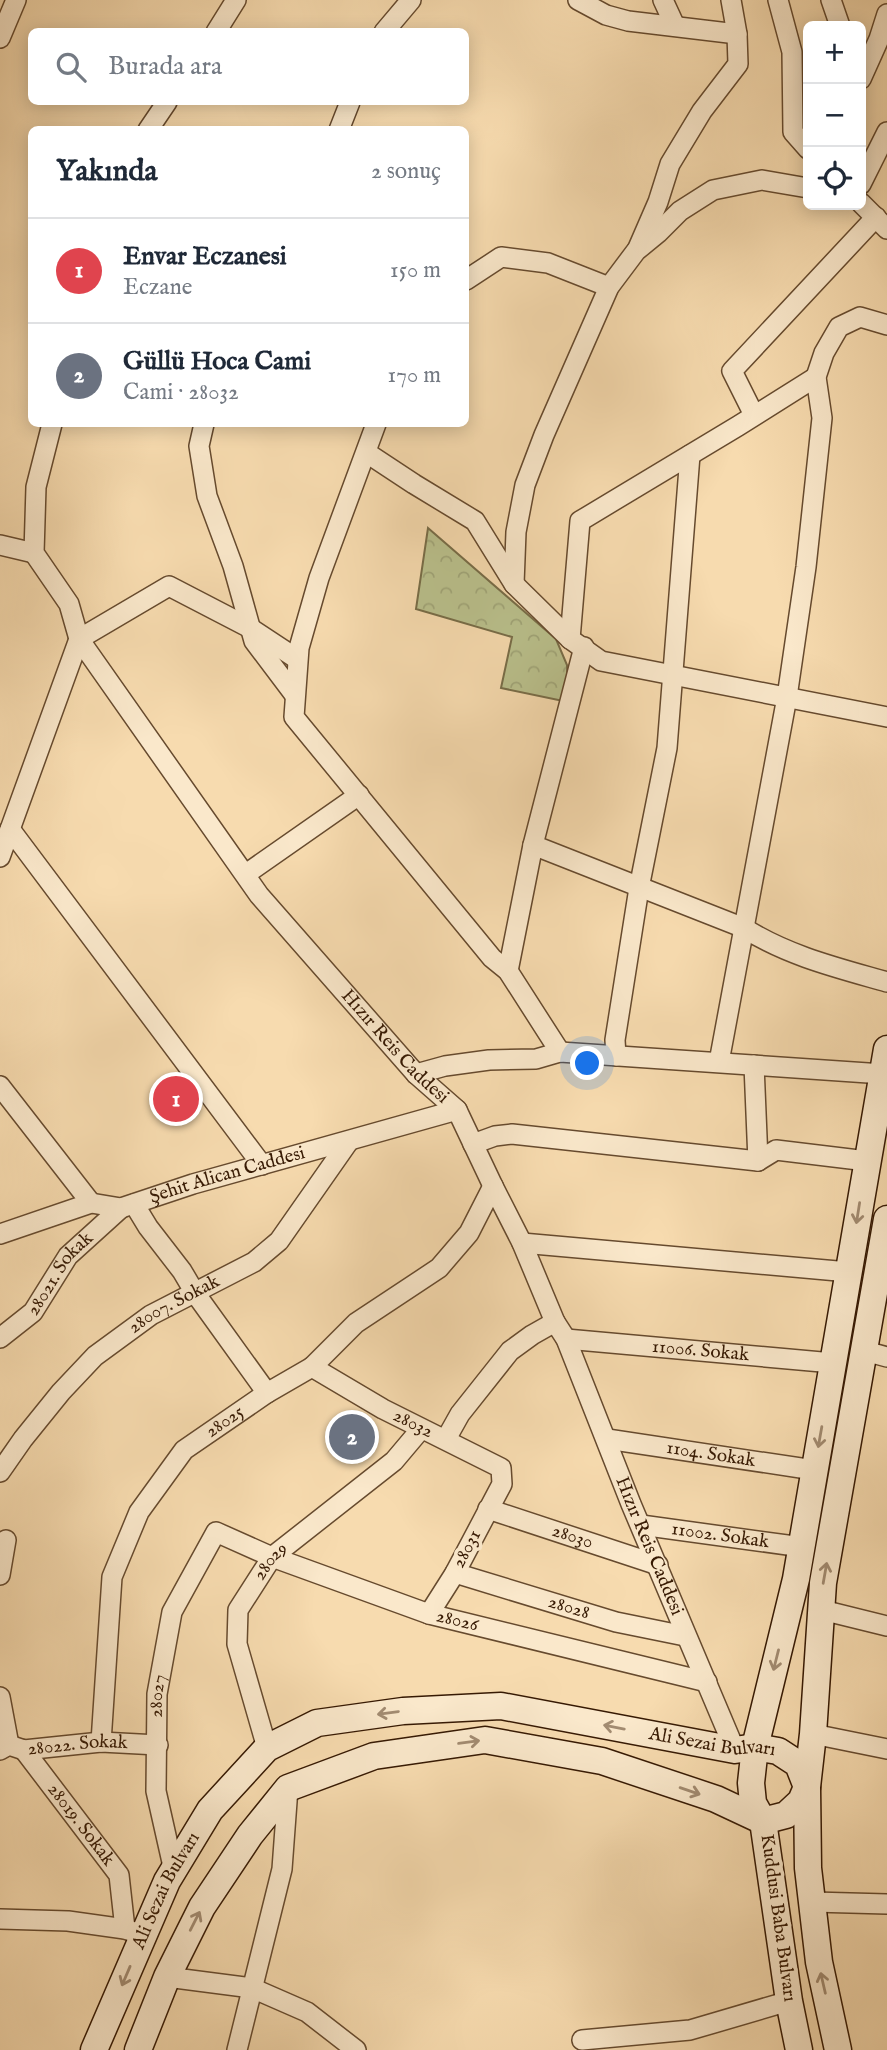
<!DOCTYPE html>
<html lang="tr">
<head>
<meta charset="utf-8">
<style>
	body { margin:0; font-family:"IM FELL English",serif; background:#f6f6f7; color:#1f2937 }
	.controls { position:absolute; right:21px; top:21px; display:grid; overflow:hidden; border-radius:10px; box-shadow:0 4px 18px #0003 }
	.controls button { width:63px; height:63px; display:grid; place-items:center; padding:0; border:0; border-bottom:2px solid #e0e1e3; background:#fff; color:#1f2937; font:35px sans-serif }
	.you { position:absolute; left:588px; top:1064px; width:24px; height:24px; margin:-18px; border:5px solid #fff; border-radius:50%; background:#1a73e8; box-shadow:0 0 0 10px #1a73e833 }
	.badge { display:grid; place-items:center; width:46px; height:46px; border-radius:50%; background:#0f766e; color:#fff; font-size:23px; font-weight:700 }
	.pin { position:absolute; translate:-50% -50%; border:4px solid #fff; box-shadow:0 2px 7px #0006 }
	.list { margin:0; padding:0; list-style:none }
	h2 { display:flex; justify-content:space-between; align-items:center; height:91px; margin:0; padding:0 28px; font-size:30px }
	h2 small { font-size:23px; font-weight:400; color:#747a83 }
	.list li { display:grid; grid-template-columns:46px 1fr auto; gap:21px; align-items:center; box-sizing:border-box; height:105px; padding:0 28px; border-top:2px solid #e0e1e3 }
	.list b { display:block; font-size:26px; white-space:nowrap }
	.list p { margin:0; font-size:23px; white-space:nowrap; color:#747a83 }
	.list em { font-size:23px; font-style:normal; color:#747a83 }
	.icon { flex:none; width:38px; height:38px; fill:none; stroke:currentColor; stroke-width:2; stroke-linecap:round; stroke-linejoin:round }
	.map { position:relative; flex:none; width:887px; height:2050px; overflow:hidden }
	.search { position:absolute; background:#fff; box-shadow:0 4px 18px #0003; left:28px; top:28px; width:441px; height:77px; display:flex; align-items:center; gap:18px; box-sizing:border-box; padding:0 24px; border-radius:10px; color:#747a83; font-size:26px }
	.panel { position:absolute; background:#fff; box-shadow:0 4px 18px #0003; left:28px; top:126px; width:441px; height:301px; border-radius:10px }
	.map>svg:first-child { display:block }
	.park { fill:url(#park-crowns); stroke:#786d48; stroke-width:2 }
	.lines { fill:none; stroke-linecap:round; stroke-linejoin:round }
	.street-casing { stroke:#664a2e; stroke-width:22 }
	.secondary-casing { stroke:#361903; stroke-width:29 }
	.street { stroke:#fae8cb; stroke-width:19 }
	.secondary { stroke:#fae8cb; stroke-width:26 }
	.oneway { stroke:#a28b71 }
	.labels { text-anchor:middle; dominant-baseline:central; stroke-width:7; stroke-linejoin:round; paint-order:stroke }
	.street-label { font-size:19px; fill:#361903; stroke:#fae8cb }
</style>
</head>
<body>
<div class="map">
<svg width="887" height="2050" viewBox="0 0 887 2050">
	<defs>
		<pattern id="park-crowns" width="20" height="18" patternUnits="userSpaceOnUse" patternTransform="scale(1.75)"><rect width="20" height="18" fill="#bac18d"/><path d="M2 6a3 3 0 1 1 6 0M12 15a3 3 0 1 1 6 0" fill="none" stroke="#a0a578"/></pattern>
	</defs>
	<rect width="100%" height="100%" fill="#f7dbaf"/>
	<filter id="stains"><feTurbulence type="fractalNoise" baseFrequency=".00286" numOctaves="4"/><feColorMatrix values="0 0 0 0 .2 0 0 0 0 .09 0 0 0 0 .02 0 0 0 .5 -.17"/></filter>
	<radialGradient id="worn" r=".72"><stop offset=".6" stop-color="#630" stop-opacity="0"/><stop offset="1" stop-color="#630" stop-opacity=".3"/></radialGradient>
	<path class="park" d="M428 528 556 639 567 665 568 702 501 688 512 637 416 609Z"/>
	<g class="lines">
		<defs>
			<g id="street">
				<path d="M578 0 606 15 628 21 737 34"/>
				<path d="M663 0 675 26"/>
				<path d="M778 0 792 52 793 132 808 149"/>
				<path d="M831 0 840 26"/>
				<path d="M216 32 236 0"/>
				<path d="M384 32 411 0"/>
				<path d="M0 38 16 0"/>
				<path d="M861 79 879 39 887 14"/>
				<path d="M148 130 167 102"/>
				<path d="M339 130 350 102"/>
				<path d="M861 184 887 132"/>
				<path d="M861 203 887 229"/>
				<path d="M638 248 658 202 670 164 702 111 738 64 737 34 731 0"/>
				<path d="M466 280 501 257 548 263 609 287"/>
				<path d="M754 415 732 371 876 217"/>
				<path id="s1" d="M52 424 36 487 34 553 69 604 79 639 259 895 416 1074 457 1110 493 1186 522 1243 555 1322 566 1339 631 1504 735 1750"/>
				<path d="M204 424 199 446 207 496 233 566 254 641 294 694"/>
				<path d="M376 424 319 578 299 648 294 717 492 958 508 971 560 1052"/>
				<path d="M367 453 414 484 475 521 514 584 570 639 601 661 887 717"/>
				<path d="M0 545 34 553"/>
				<path d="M514 584 516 532 525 485 544 435 609 287 636 251 658 233 680 211 713 190 762 180 808 188"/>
				<path d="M570 639 580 521 738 426 816 377"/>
				<path d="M10 829 262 1165"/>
				<path d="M533 845 744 928C788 956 838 968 887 982"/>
				<path d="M0 857 79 639 169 586 250 628 297 659"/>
				<path d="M246 874 359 795"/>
				<path d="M508 971 533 845 584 647"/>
				<path d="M616 1056 615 1040 639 888 667 748 690 455"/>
				<path d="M719 1062 787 697 806 567 822 418 816 377 824 353 839 327 860 317 887 325"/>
				<path d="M754 1065 758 1161"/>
				<path d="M416 1074 445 1066 489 1060 536 1059 560 1052 883 1074"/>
				<path d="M0 1086 91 1203"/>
				<path d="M473 1144 495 1136 512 1134 758 1161 776 1150 867 1161"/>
				<path d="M134 1204 148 1227 182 1271 195 1293 267 1393"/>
				<path id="s2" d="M0 1234 91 1203 121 1208 193 1184 457 1110"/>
				<path d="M522 1243 849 1272"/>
				<path id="s3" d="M0 1338 33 1312 68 1256 121 1208"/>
				<path id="s4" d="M566 1339 833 1363"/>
				<path d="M865 1351 887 1357"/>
				<path id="s5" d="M312 1367 383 1409 501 1468 502 1484 455 1573 429 1614"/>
				<path d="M446 1439 460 1414 510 1351 532 1335 555 1322"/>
				<path id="s6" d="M607 1439 814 1470"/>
				<path id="s7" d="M0 1472 23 1439 61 1392 95 1356 151 1315 254 1262 279 1241 349 1141"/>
				<path id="s8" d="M488 1509 658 1565"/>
				<path id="s9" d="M641 1525 802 1547"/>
				<path id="s10" d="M455 1573 616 1622 685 1636"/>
				<path d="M0 1575 6 1540"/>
				<path d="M822 1610 887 1626"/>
				<path d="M0 1697 9 1745"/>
				<path d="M813 1734 887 1749"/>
				<path id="s11" d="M101 1742 112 1577 139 1512 184 1450 267 1393 312 1367 356 1323 439 1268 469 1233 493 1186"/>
				<path id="s12" d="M267 1748 237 1644 238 1610 272 1557 394 1461 421 1429"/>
				<path id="s13" d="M0 1750 9 1745 24 1750 101 1742 158 1745"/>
				<path id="s14" d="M24 1750 119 1875 125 1929"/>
				<path id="s15" d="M174 1871 156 1791 157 1694 172 1612 216 1532 272 1557 429 1614 707 1682"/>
				<path d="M813 1902 887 1904"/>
				<path d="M0 1919 68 1921 125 1929 134 1932"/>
				<path d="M167 1977 252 1988 307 2012 356 2050"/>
				<path d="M582 2040 690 2030 789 2001"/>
				<path d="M237 2050 282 1869 288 1788"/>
			</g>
			<g id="secondary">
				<path id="s16" d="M94 2050 167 1881 210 1810 267 1748 317 1723 403 1711 501 1706 735 1750 755 1747 778 1751 798 1764 807 1787 801 1801 786 1815 763 1821 716 1799 602 1761 485 1740 374 1756 288 1788 250 1835 202 1907 167 1977 138 2050"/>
				<path d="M799 2050 789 2001 763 1821 753 1803 751 1783 755 1747 796 1579 887 1049"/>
				<path d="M838 2050 819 1962 808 1868 807 1787 813 1734 823 1583 887 1219"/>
			</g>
		</defs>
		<use href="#street" class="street-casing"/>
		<use href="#secondary" class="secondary-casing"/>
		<use href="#street" class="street"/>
		<use href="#secondary" class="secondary"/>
	</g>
	<defs><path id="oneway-shaft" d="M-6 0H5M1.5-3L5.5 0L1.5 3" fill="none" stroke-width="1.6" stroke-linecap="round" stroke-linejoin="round" transform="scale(1.75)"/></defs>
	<g class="oneway">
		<use href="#oneway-shaft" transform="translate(858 1213) rotate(99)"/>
		<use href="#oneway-shaft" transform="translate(820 1437) rotate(100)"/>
		<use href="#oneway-shaft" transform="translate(825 1573) rotate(-80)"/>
		<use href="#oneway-shaft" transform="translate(776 1660) rotate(104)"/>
		<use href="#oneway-shaft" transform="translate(388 1713) rotate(172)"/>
		<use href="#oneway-shaft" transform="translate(614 1727) rotate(-169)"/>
		<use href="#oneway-shaft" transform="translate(469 1742) rotate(-8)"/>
		<use href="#oneway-shaft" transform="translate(690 1791) rotate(19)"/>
		<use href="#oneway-shaft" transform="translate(195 1921) rotate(-63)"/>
		<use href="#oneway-shaft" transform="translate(126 1976) rotate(113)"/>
		<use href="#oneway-shaft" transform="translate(823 1983) rotate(-103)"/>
	</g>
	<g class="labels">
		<g class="street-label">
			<text stroke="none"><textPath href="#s1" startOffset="746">Hızır Reis Caddesi</textPath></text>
			<text stroke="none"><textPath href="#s2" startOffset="238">Şehit Alican Caddesi</textPath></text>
			<text stroke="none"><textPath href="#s3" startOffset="89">28021. Sokak</textPath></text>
			<text stroke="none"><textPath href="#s7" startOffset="245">28007. Sokak</textPath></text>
			<text stroke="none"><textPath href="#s4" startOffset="135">11006. Sokak</textPath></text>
			<text stroke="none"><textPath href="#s11" startOffset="362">28025</textPath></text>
			<text stroke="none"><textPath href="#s5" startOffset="116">28032</textPath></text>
			<text stroke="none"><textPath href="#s6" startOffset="105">1104. Sokak</textPath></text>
			<text stroke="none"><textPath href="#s9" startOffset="80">11002. Sokak</textPath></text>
			<text stroke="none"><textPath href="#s8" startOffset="89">28030</textPath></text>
			<text stroke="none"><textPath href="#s1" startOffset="1312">Hızır Reis Caddesi</textPath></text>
			<text transform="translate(467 1549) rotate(-62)">28031</text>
			<text stroke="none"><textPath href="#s12" startOffset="201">28029</textPath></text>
			<text stroke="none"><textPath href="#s10" startOffset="119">28028</textPath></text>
			<text stroke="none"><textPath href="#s15" startOffset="611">28026</textPath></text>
			<text stroke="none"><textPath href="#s15" startOffset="177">28027</textPath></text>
			<text stroke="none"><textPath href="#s16" startOffset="807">Ali Sezai Bulvarı</textPath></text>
			<text stroke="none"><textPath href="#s13" startOffset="80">28022. Sokak</textPath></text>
			<text stroke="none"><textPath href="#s14" startOffset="94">28019. Sokak</textPath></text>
			<text stroke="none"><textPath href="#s16" startOffset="175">Ali Sezai Bulvarı</textPath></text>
			<text transform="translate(778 1918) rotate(82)">Kuddusi Baba Bulvarı</text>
		</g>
	</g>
	<rect width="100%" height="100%" filter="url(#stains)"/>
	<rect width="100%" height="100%" fill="url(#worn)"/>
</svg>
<div class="controls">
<button>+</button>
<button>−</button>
<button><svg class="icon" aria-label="locate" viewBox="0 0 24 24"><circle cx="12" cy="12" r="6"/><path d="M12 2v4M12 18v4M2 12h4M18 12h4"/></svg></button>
</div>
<div class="you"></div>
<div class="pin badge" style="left:176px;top:1099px;background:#e0444e">1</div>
<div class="pin badge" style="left:352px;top:1437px;background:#6b7280">2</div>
<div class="search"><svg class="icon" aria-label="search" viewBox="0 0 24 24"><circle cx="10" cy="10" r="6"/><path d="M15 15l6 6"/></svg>Burada ara</div>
<section class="panel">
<h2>Yakında<small>2 sonuç</small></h2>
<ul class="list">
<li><span class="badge" style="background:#e0444e">1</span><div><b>Envar Eczanesi</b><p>Eczane</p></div><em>150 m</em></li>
<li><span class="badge" style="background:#6b7280">2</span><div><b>Güllü Hoca Cami</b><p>Cami · 28032</p></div><em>170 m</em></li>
</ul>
</section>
</div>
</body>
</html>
